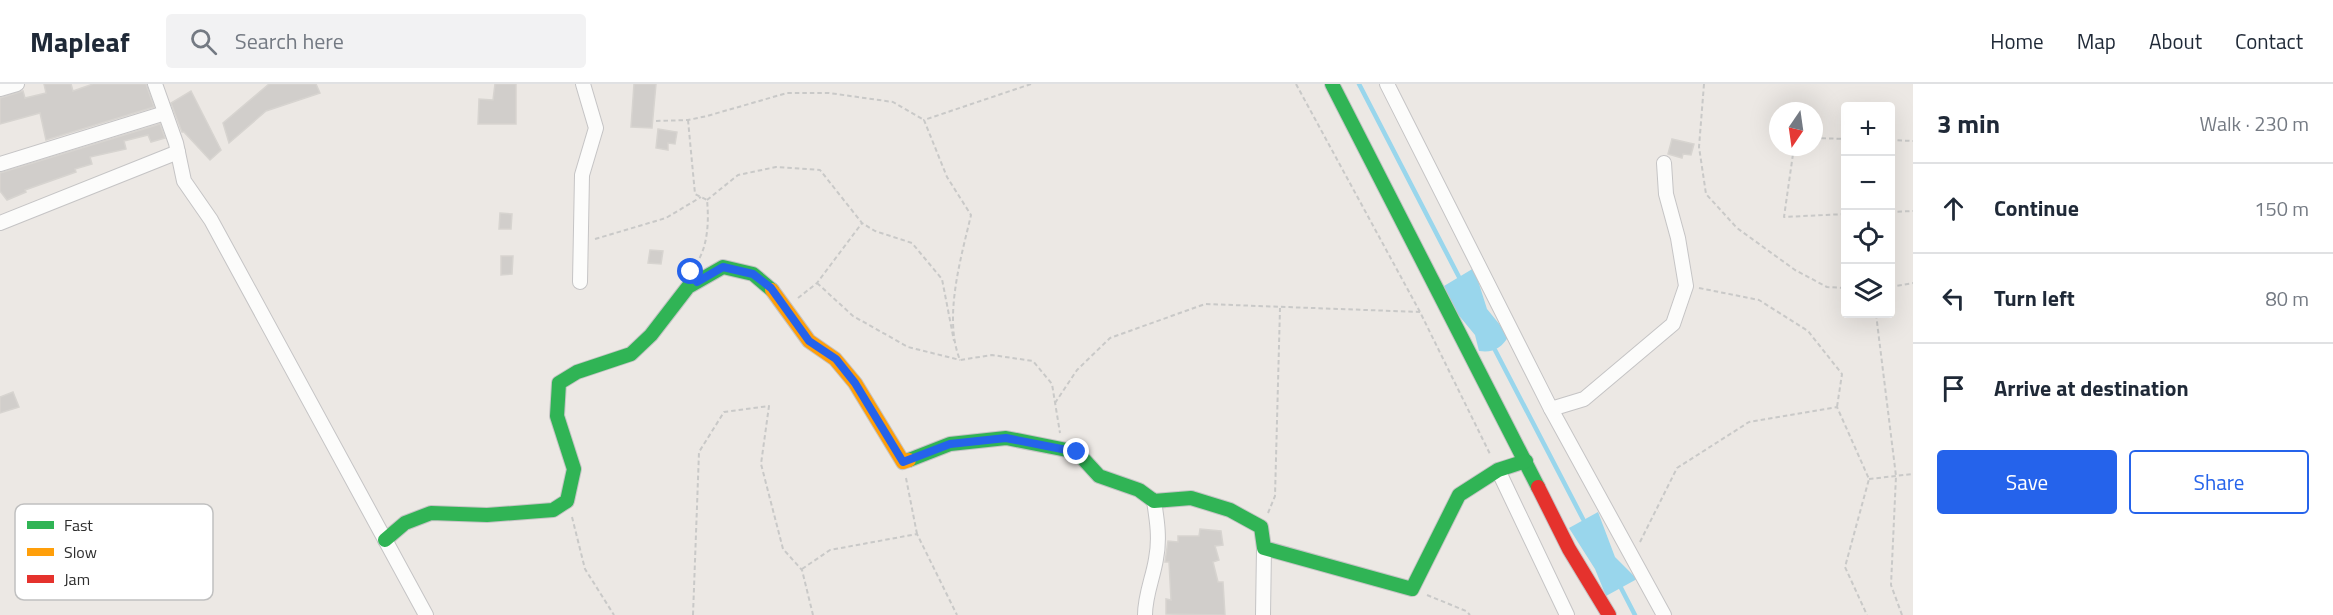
<!DOCTYPE html>
<html lang="en">
<head>
<meta charset="utf-8">
<style>
	body { margin:0; font-family:"Titillium Web",sans-serif; background:#f2f2f3; color:#1f2937 }
	.controls { position:absolute; right:18px; top:18px; display:grid; overflow:hidden; border-radius:6px; box-shadow:0 6px 24px #0002 }
	.controls button { width:54px; height:54px; display:grid; place-items:center; padding:0; border:0; border-bottom:2px solid #e0e1e3; background:#fff; color:#1f2937; font:30px sans-serif }
	.compass { position:absolute; left:1769px; top:18px; width:54px; height:54px; border-radius:50%; background:#fff; box-shadow:0 6px 24px #0002; rotate:193deg }
	.stop { position:absolute; width:18px; height:18px; margin:-14px; border:4px solid #2563eb; border-radius:50%; background:#fff }
	.stop.end { background:#2563eb; border-color:#fff; box-shadow:0 2px 6px #0008 }
	.list { margin:0; padding:0; list-style:none }
	h2 { display:flex; justify-content:space-between; align-items:center; height:78px; margin:0; padding:0 24px; font-size:26px }
	h2 small { font-size:20px; font-weight:400; color:#747a83 }
	.list li { display:grid; grid-template-columns:39px 1fr auto; gap:18px; align-items:center; box-sizing:border-box; height:90px; padding:0 24px; border-top:2px solid #e0e1e3 }
	.list b { display:block; font-size:22px; white-space:nowrap }
	.list em { font-size:20px; font-style:normal; color:#747a83 }
	.actions { display:flex; gap:12px; padding:18px 24px }
	.actions a { flex:1; padding:14px 0; border:2px solid #2563eb; border-radius:6px; text-align:center; font-size:21px; color:#2563eb }
	.actions .main { background:#2563eb; color:#fff }
	.icon { flex:none; width:33px; height:33px; fill:none; stroke:currentColor; stroke-width:2; stroke-linecap:round; stroke-linejoin:round }
	.map { position:relative; flex:none; width:1913px; height:531px; overflow:hidden }
	header { display:flex; align-items:center; gap:36px; box-sizing:border-box; height:84px; padding:0 30px; background:#fff; border-bottom:2px solid #e0e1e3 }
	header strong { font-size:28px }
	nav { display:flex; gap:33px; margin-inline-start:auto; font-size:21px }
	.search { width:420px; height:54px; background:#f2f2f3; display:flex; align-items:center; gap:15px; box-sizing:border-box; padding:0 21px; border-radius:6px; color:#747a83; font-size:22px }
	main { display:flex }
	aside { flex:1; background:#fff }
	.map>svg:first-child { display:block }
	.water { fill:#99d6ec }
	.lines { fill:none; stroke-linecap:round; stroke-linejoin:round }
	.stream { stroke:#99d6ec; stroke-width:4.5 }
	.building { fill:#d1cecb; stroke:#d7d4d0; stroke-width:1.5 }
	.street-casing { stroke:#c5c4c5; stroke-width:16 }
	.fast-casing { stroke:#c5c4c5; stroke-width:16 }
	.slow-casing { stroke:#c5c4c5; stroke-width:16 }
	.jam-casing { stroke:#c5c4c5; stroke-width:16 }
	.path { stroke:#c9c9c8; stroke-width:2; stroke-dasharray:4.5 3; stroke-linecap:butt }
	.street { stroke:#fcfcfb; stroke-width:14 }
	.fast { stroke:#30b455; stroke-width:14 }
	.slow { stroke:#ff9f0a; stroke-width:14 }
	.jam { stroke:#e5322d; stroke-width:14 }
	.route { stroke:#2563eb; stroke-width:8 }
	.key { fill:#fff; stroke:#c0c0c0; stroke-width:1.5 }
	.key-label { font-size:16px; fill:#2e2e2e }
</style>
</head>
<body>
<header>
<strong>Mapleaf</strong>
<div class="search"><svg class="icon" aria-label="search" viewBox="0 0 24 24"><circle cx="10" cy="10" r="6"/><path d="M15 15l6 6"/></svg>Search here</div>
<nav><a>Home</a><a>Map</a><a>About</a><a>Contact</a></nav>
</header>
<main>
<div class="map">
<svg width="1913" height="531" viewBox="0 0 1913 531">
	<rect width="100%" height="100%" fill="#ece8e4"/>
	<g class="water">
		<path d="M1474 184 1487 225 1509 252C1501 264 1494 269 1479 267L1475 251 1456 228 1444 202Z"/>
		<path d="M1598 428 1615 473 1637 495 1606 512 1595 485 1569 444Z"/>
	</g>
	<g class="lines">
		<g class="stream">
			<path d="M1359 0 1459 193"/>
			<path d="M1495 266 1583 435"/>
			<path d="M1620 502 1635 531"/>
		</g>
	</g>
	<g class="building">
		<path d="M44 0H71L73 7 93 0H146L154 23 46 56 40 29 0 40V14L23 7 25 14 46 9Z"/>
		<path d="M269 0H316L320 9 266 27 229 59 223 39Z"/>
		<path d="M495 0H516V40H478L479 15 493 16Z"/>
		<path d="M634 0H656L652 44 631 43Z"/>
		<path d="M191 7 221 66 210 76 184 48H182L171 19Z"/>
		<path d="M160 40 165 54 151 58 148 51 124 57 126 65 90 73 92 80 75 85 76 88 25 106 26 108 7 116 0 107V89Z"/>
		<path d="M658 45 677 48 675 60 668 59V66L656 64Z"/>
		<path d="M1672 55 1694 60 1691 71 1683 70 1682 74 1668 70Z"/>
		<path d="M500 129 512 130 511 145H499Z"/>
		<path d="M650 166 663 167 661 180 648 179Z"/>
		<path d="M501 172H513L512 190 501 191Z"/>
		<path d="M13 308 19 323 0 329V313Z"/>
		<path d="M1200 445 1221 447 1223 461 1215 462 1219 476 1213 478 1218 498H1223L1225 531 1166 530V515L1171 516 1169 478H1165L1168 457 1178 458V452H1199Z"/>
	</g>
	<g class="lines">
		<defs>
			<g id="street">
				<path d="M155 0 176 59 184 97 211 136 426 531"/>
				<path d="M1387 0 1551 325 1664 531"/>
				<path d="M0 5 17 0"/>
				<path d="M0 80 165 29"/>
				<path d="M0 139 178 68"/>
				<path d="M580 198 582 91 596 44 583 0"/>
				<path d="M1551 325 1584 315 1673 240 1686 202 1678 154 1666 110 1664 79"/>
				<path d="M1498 386 1567 531"/>
				<path d="M1145 531C1145 511 1153 494 1156 475 1160 455 1157 436 1154 417"/>
				<path d="M1263 531 1264 464"/>
			</g>
			<g id="fast">
				<path d="M1332 0 1538 403"/>
				<path d="M909 376 950 360 1006 354 1077 368 1099 392 1139 406 1154 417 1191 414 1230 426 1261 443 1264 464 1412 505 1459 411 1498 386 1526 377"/>
				<path d="M385 456 405 439 431 429 487 431 553 426 567 417 574 385 557 332 559 299 577 288 631 270 651 251 688 203 723 183 753 190 772 206"/>
			</g>
			<path id="slow" d="M772 206 809 257 835 275 855 299 903 378 909 376"/>
			<path id="jam" d="M1538 403 1569 465 1609 531"/>
		</defs>
		<use href="#street" class="street-casing"/>
		<use href="#fast" class="fast-casing"/>
		<use href="#slow" class="slow-casing"/>
		<use href="#jam" class="jam-casing"/>
		<g class="path">
			<path d="M1031 0 924 36 947 93 971 131C961 174 943 234 960 276L992 271 1033 277 1052 300 1060 349"/>
			<path d="M1296 0 1420 228 1490 370"/>
			<path d="M1704 0 1699 63 1706 110 1737 144 1795 186 1827 203 1846 204"/>
			<path d="M688 36 695 110 707 116C709 136 708 160 698 177"/>
			<path d="M656 37 688 36 707 32 787 9H829L893 18 924 36"/>
			<path d="M1814 54 1846 55"/>
			<path d="M1890 56 1913 57"/>
			<path d="M1794 63 1784 133 1846 130"/>
			<path d="M707 116 738 91 776 83 820 86 862 139 875 147 912 159 942 195 954 257"/>
			<path d="M1890 128 1913 127"/>
			<path d="M595 155 666 134 701 113"/>
			<path d="M817 199 853 232 908 263 960 276"/>
			<path d="M1890 203 1913 199"/>
			<path d="M1699 204 1759 216 1808 247 1842 290 1837 323"/>
			<path d="M798 214 817 199 862 139"/>
			<path d="M1876 230 1896 392 1891 501 1902 531"/>
			<path d="M1055 319 1077 286 1110 254 1205 220 1420 228"/>
			<path d="M906 394 917 450"/>
			<path d="M1869 395 1913 390"/>
			<path d="M1268 429 1275 412 1280 224"/>
			<path d="M572 433 585 485 614 531"/>
			<path d="M1640 458 1677 384 1749 338 1837 323 1869 395 1845 483 1867 531"/>
			<path d="M802 485 830 466 917 450 957 531"/>
			<path d="M1427 511 1466 527 1470 531"/>
			<path d="M693 531 699 368 724 328 769 322 761 380 783 465 802 486 813 531"/>
		</g>
		<use href="#street" class="street"/>
		<use href="#fast" class="fast"/>
		<use href="#slow" class="slow"/>
		<use href="#jam" class="jam"/>
	</g>
	<g class="lines">
		<path class="route" d="M691 188 697 198 723 183 753 190 771 204 809 257 836 275 855 299 903 378 950 360 1006 354 1077 368"/>
	</g>
	<rect x="15" y="420" width="198" height="96" rx="9" class="key"/>
	<rect x="27" y="437" width="27" height="8" fill="#30b455"/>
	<rect x="27" y="464" width="27" height="8" fill="#ff9f0a"/>
	<rect x="27" y="491" width="27" height="8" fill="#e5322d"/>
	<g class="key-label">
		<text x="64" y="447">Fast</text>
		<text x="64" y="474">Slow</text>
		<text x="64" y="501">Jam</text>
	</g>
</svg>
<div class="controls">
<button>+</button>
<button>−</button>
<button><svg class="icon" aria-label="locate" viewBox="0 0 24 24"><circle cx="12" cy="12" r="6"/><path d="M12 2v4M12 18v4M2 12h4M18 12h4"/></svg></button>
<button><svg class="icon" aria-label="layers" viewBox="0 0 24 24"><path d="M12 4l9 5-9 5-9-5zM3 14l9 5 9-5"/></svg></button>
</div>
<svg class="compass" viewBox="-18 -18 36 36"><path d="M0-13l5 13h-10z" fill="#e53935"/><path d="M0 13l5-13h-10z" fill="#747a83"/></svg>
<div class="stop" style="left:691px;top:188px"></div>
<div class="stop end" style="left:1077px;top:368px"></div>
</div>
<aside>
<h2>3 min<small>Walk · 230 m</small></h2>
<ul class="list">
<li><svg class="icon" aria-label="ahead" viewBox="0 0 24 24"><path d="M12 20V5M6 11l6-6 6 6"/></svg><div><b>Continue</b></div><em>150 m</em></li>
<li><svg class="icon" aria-label="left" viewBox="0 0 24 24"><path d="M17 20v-9H6M10 6l-5 5 5 5"/></svg><div><b>Turn left</b></div><em>80 m</em></li>
<li><svg class="icon" aria-label="arrive" viewBox="0 0 24 24"><path d="M6 21V4h12l-3 4 3 4H6"/></svg><div><b>Arrive at destination</b></div></li>
</ul>
<div class="actions"><a class="main">Save</a><a>Share</a></div>
</aside>
</main>
</body>
</html>
